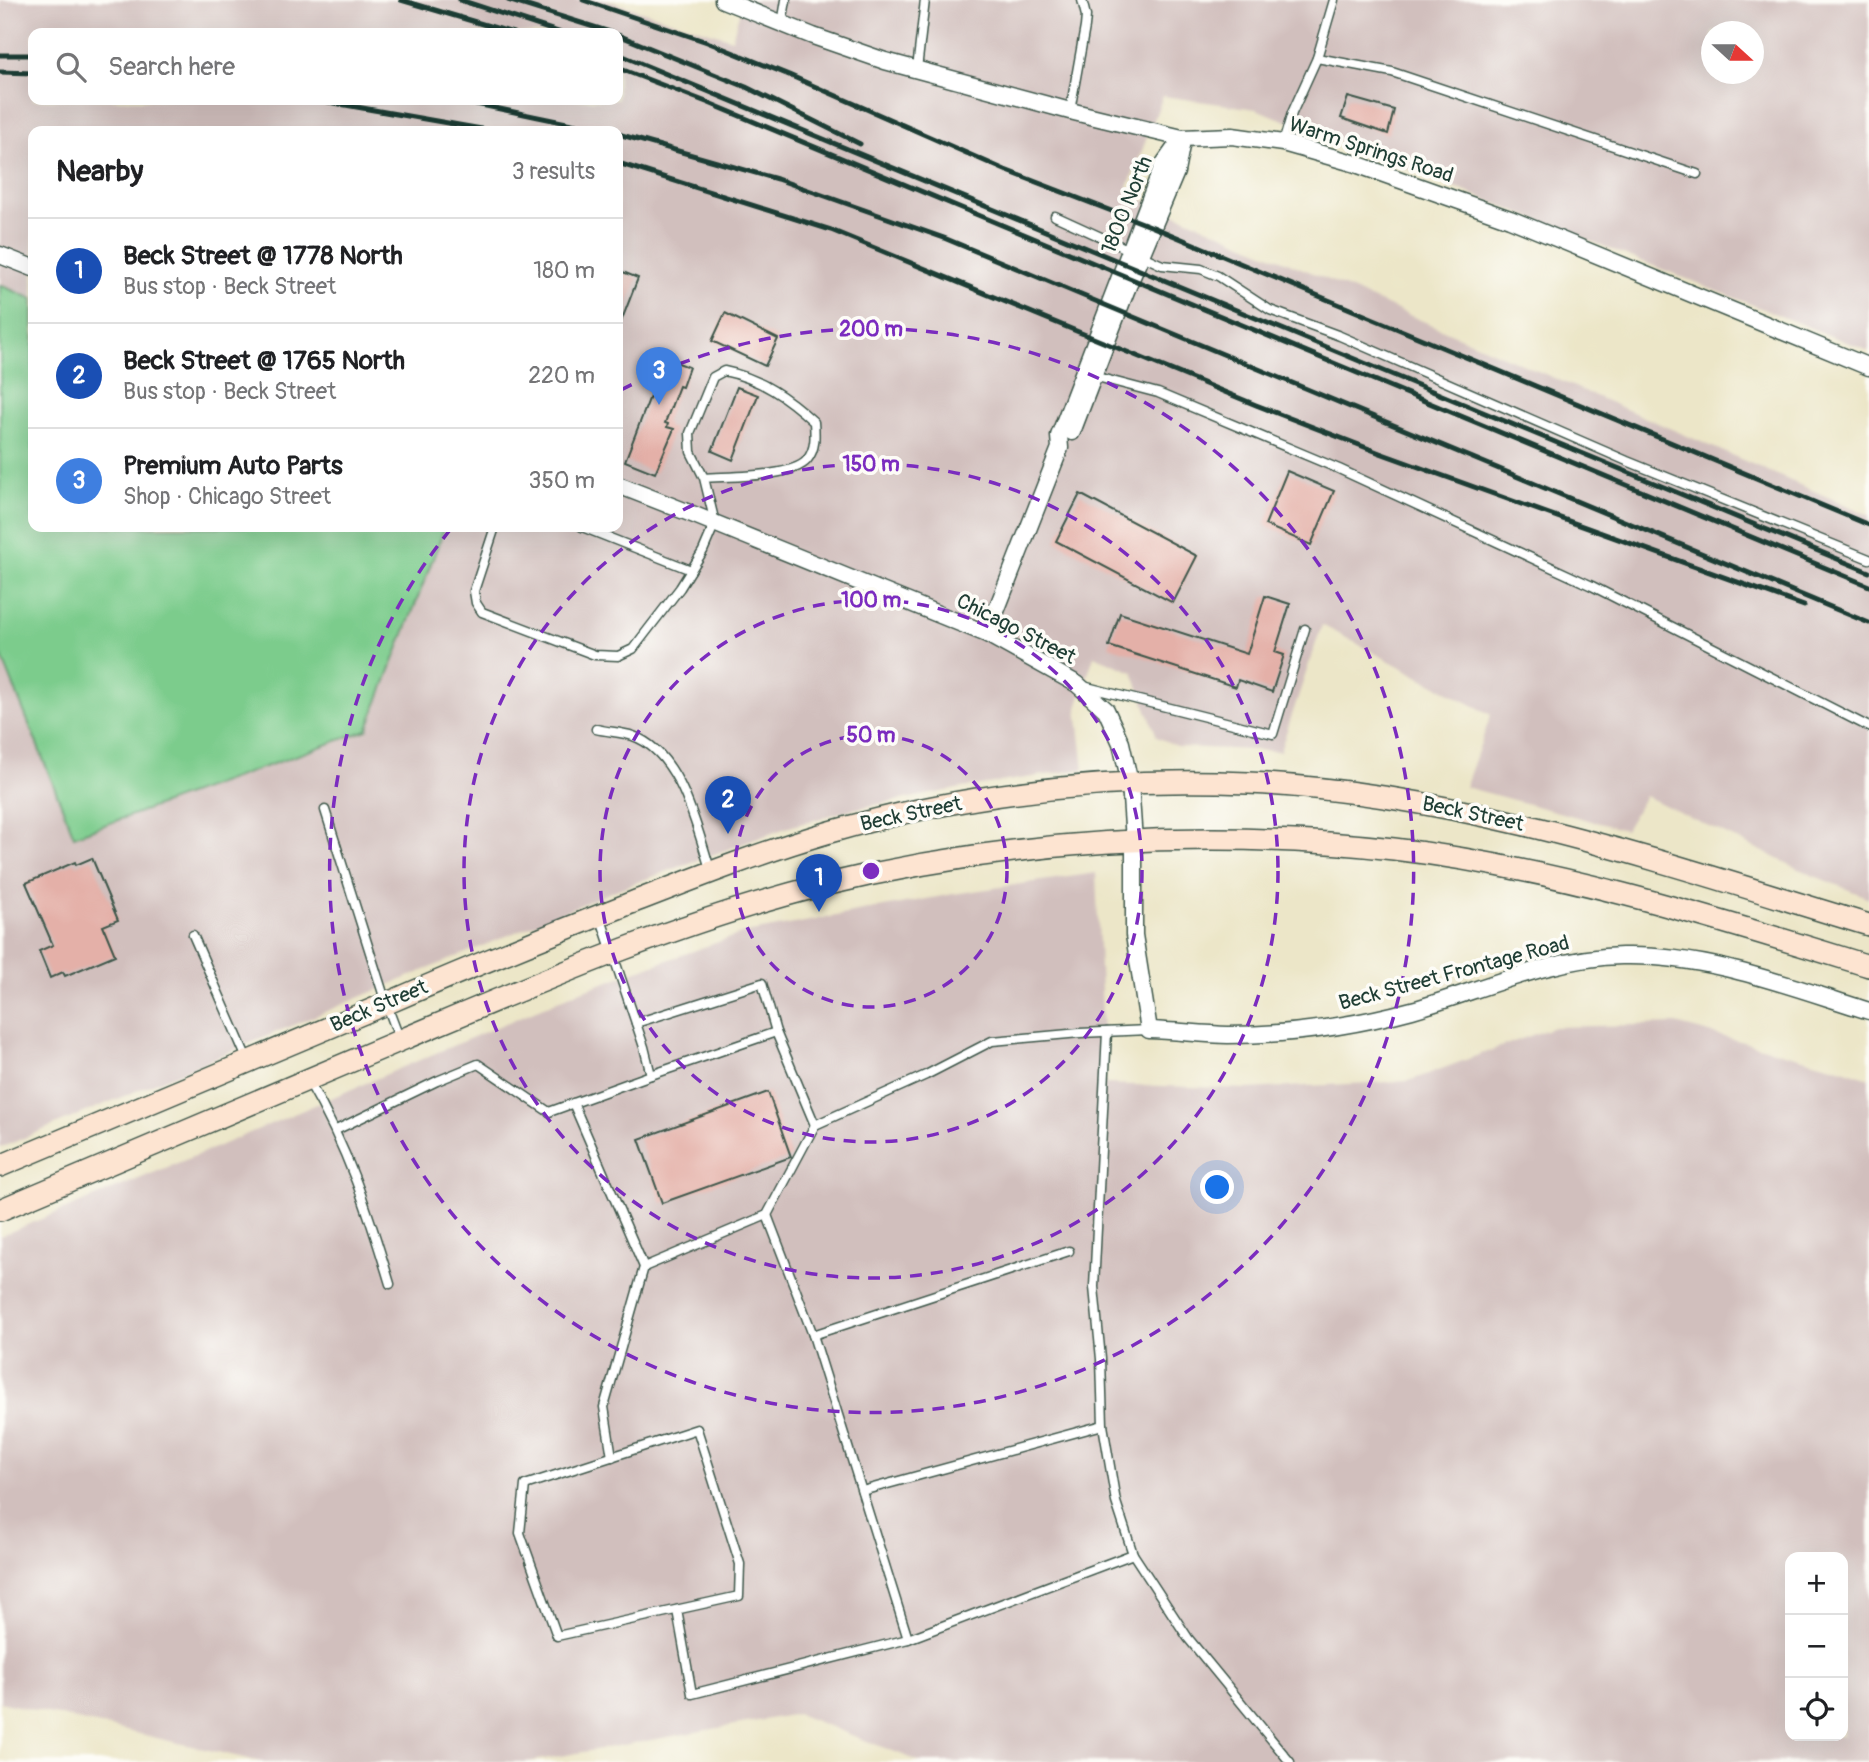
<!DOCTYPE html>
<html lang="en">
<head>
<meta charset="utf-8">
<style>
	body { margin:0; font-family:Pangolin,sans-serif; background:#f6f6f6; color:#202124 }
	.controls { position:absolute; right:21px; bottom:21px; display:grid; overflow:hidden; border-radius:14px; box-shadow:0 7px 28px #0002 }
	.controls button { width:63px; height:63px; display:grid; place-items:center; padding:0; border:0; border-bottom:2px solid #e0e0e0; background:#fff; color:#202124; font:35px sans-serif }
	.compass { position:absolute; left:1701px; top:21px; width:63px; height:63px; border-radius:50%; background:#fff; box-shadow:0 7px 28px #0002; rotate:111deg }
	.you { position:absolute; left:1218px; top:1188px; width:24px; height:24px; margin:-18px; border:5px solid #fff; border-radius:50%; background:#1a73e8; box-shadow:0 0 0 10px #1a73e833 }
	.badge { display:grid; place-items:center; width:46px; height:46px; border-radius:50%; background:#0f766e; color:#fff; font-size:23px; font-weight:700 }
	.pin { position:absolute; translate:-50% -58px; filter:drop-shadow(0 2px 4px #0008) }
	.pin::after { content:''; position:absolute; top:37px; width:24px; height:21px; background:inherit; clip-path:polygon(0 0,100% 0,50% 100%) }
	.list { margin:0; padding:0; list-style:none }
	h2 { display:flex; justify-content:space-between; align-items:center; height:91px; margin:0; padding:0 28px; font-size:30px }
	h2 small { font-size:23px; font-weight:400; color:#757577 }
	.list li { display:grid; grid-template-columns:46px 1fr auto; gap:21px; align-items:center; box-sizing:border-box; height:105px; padding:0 28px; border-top:2px solid #e0e0e0 }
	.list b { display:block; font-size:26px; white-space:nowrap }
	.list p { margin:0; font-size:23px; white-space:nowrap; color:#757577 }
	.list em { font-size:23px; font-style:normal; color:#757577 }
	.icon { flex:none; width:38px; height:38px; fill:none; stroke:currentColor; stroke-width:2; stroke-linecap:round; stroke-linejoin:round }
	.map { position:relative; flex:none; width:1869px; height:1762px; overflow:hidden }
	.search { position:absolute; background:#fff; box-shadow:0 7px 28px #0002; left:28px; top:28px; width:595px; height:77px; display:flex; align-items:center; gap:18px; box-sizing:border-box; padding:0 24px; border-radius:14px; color:#757577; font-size:26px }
	.panel { position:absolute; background:#fff; box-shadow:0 7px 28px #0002; left:28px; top:126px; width:595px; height:406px; border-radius:14px }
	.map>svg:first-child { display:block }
	.industrial { fill:#d1bfbd; fill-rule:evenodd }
	.green { fill:#7ccc8c; stroke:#4e8460; stroke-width:2 }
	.building { fill:#e4b0a8 }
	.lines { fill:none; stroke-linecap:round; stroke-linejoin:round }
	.lane-casing { stroke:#3e564a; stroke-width:11 }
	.street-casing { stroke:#3e564a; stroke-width:19 }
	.secondary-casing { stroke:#3e564a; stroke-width:24 }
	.lane { stroke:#fff; stroke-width:8 }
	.street { stroke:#fff; stroke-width:16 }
	.secondary { stroke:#fde4d1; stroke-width:21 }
	.rail { stroke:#1f3d34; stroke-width:5 }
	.ring { fill:none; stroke:#7b2cbf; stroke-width:3.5; stroke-dasharray:12 9 }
	.labels { text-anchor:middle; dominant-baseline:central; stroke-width:7; stroke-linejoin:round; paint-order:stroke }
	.street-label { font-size:21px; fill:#1f3d34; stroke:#fdfcf7 }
	.centre { fill:#7b2cbf; stroke:#fdfcf7; stroke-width:3.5 }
	.ring-label { font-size:21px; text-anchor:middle; font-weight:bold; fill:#7b2cbf; stroke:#fdfcf7; stroke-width:7; stroke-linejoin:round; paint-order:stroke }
</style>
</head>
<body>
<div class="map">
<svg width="1869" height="1762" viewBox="0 0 1869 1762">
	<rect width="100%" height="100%" fill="#fdfcf7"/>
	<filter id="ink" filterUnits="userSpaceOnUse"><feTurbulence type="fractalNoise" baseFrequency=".0143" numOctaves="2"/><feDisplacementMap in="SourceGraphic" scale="14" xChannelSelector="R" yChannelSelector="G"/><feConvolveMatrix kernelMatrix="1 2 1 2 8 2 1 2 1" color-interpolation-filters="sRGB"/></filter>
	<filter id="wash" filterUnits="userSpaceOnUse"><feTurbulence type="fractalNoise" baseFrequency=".00686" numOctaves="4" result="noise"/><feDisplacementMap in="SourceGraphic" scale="28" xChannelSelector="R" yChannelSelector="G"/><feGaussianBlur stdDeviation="1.57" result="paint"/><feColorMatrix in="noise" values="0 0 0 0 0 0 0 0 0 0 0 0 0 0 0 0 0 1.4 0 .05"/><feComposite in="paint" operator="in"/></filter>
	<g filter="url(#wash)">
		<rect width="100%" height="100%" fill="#ece6c8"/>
		<g class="industrial">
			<path d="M0 0H606L732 39 743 0H1869V351L1256 109 1163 96 1126 192 1869 515V898L1812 875 1645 796 1625 830 1465 787 1491 715 1322 625 1280 751 1179 747 1157 737 1133 672 1094 656 1077 708 1084 769 962 788 849 810 786 828 616 890 0 1148V652L74 836 367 730 445 527H618V131H33V306L0 293ZM1712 32H1754V74H1712ZM33 33H618V100H33Z"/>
			<path d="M1096 873 1105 1084 1247 1089 1409 1081 1554 1027 1676 1024 1840 1068 1869 1078V1762H921L797 1714 527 1762H261L0 1702V1236L219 1146 578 992 741 934 953 894ZM1790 1557H1843V1736H1790Z"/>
		</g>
		<path class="green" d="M0 285 33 299V527H445L367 730 74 836 0 652Z"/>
		<g id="blocks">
			<g class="building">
				<path d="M1348 97 1394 110 1388 134 1341 118Z"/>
				<path d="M618 270 638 278 619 327 618 326Z"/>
				<path d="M725 313 778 339 765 366 712 341Z"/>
				<path d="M665 358 689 367 682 387 679 386 665 423 668 424 667 427 674 429 655 473 625 461Z"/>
				<path d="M737 387 758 395 733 460 712 451Z"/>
				<path d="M1287 471 1334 491 1311 545 1265 525Z"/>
				<path d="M1080 494 1197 556 1173 603 1056 541Z"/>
				<path d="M1265 596 1290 604 1275 652 1284 655 1272 692 1238 680 1236 687 1109 646 1120 613 1247 654Z"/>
				<path d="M92 858 118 920 103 926 115 955 65 976 63 972 50 978 39 951 53 945 26 883 75 862 76 865Z"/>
				<path d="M768 1092 791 1157 662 1203 639 1139Z"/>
			</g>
		</g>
	</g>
	<g filter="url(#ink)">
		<use href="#blocks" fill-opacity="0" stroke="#3e564a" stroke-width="2"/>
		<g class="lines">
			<defs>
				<g id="lane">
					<path d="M782 24 786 0"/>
					<path d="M1317 58 1334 0"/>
					<path d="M917 69 925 0"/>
					<path d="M1070 111 1085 27 1086 16 1082 0"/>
					<path d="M1283 143 1292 113 1317 58 1392 72 1697 174"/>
					<path d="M1055 216 1162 265 1201 269 1218 276 1270 310 1340 336 1627 461 1869 559"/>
					<path d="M1093 376 1158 393 1339 469 1592 586 1869 727"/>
					<path d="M495 527 474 591 476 603 482 612 595 655 618 656 633 649 680 588 703 551 715 523 704 478 691 452 690 433 713 377 724 371C760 378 788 398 814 422 815 435 816 449 807 460 792 478 727 476 704 478"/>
					<path d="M582 527 691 570"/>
					<path d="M1083 686 1273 734 1305 629"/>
					<path d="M596 729C608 732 622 732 633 736 681 753 697 829 711 872"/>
					<path d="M325 810 386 1003 400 1040"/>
					<path d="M193 935 248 1061"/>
					<path d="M636 1023 762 983 776 1032 815 1125 926 1075 992 1041 1080 1033 1149 1030"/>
					<path d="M1107 1032 1094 1287 1101 1359 1103 1425 1116 1502 1133 1554 1188 1638 1290 1762"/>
					<path d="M651 1075 776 1032"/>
					<path d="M309 1082C348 1149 368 1211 390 1284"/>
					<path d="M573 1103 644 1267 604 1407 612 1457"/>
					<path d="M336 1130 437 1081 478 1064 549 1112 651 1075 644 1047 600 916"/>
					<path d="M767 1215 813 1335 908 1639 1133 1554"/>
					<path d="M644 1267 767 1215 815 1125"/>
					<path d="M813 1335 1069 1251"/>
					<path d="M697 1429 740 1564 739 1596 557 1636 520 1533 525 1485Z"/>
					<path d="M862 1491 1103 1425"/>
					<path d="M677 1610 692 1694 908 1639"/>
				</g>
				<g id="street">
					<path d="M723 0 813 36 885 61 1070 111 1182 138 1232 136 1283 143 1353 163 1510 219 1869 367"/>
					<path d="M0 255 33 268"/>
					<path d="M1072 432 1126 291 1176 172 1181 146"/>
					<path d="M618 485 692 514 987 634 1077 684 1106 710 1121 743 1130 783 1134 841V935L1149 1030C1175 1031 1202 1034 1228 1035 1290 1035 1353 1026 1412 1010 1479 991 1552 957 1622 956 1708 954 1788 986 1869 1011"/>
					<path d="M987 634 1060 448 1059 436 1163 165 1182 138"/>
				</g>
				<g id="secondary">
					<path d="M0 1166C130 1111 260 1057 390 1002 468 968 547 936 626 905 693 879 761 852 830 832 965 793 1108 777 1248 783 1464 793 1664 863 1869 925"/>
					<path d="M0 1210C135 1152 271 1096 406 1038 539 982 680 921 820 886 1007 840 1203 828 1394 849 1556 868 1713 918 1869 966"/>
				</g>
			</defs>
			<use href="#lane" class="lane-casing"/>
			<use href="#street" class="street-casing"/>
			<use href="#secondary" class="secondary-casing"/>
			<use href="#lane" class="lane"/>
			<use href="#street" class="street"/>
			<use href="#secondary" class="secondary"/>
			<g class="rail">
				<path d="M401 0 513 33"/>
				<path d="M460 0 561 33"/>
				<path d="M508 0 613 33"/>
				<path d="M583 0 707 42 789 75 1005 170 1153 227 1869 525"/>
				<path d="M618 35 746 87 860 144"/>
				<path d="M618 54 1869 572"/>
				<path d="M0 55H33"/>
				<path d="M618 68 709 103 1869 586"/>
				<path d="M0 72 33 73"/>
				<path d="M317 100 493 131"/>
				<path d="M457 100 605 131"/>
				<path d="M618 134 777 179 944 238 1869 623"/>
				<path d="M618 163 831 230 1256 405 1380 453 1804 606"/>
			</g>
		</g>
	</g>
	<g class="ring">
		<circle cx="871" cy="871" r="136"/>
		<circle cx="871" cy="871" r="271"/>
		<circle cx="871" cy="871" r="407"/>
		<path d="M621 390A542 542 0 1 1 450 530"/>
	</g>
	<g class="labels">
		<g class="street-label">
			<text transform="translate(1371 150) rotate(18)">Warm Springs Road</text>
			<text transform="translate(1127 205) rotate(-68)">1800 North</text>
			<text transform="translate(1016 629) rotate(27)">Chicago Street</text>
			<text transform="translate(911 814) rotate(-12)">Beck Street</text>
			<text transform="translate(1473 814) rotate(12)">Beck Street</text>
			<text transform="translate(1454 973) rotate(-15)">Beck Street Frontage Road</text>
			<text transform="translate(379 1006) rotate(-23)">Beck Street</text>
		</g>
	</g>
	<circle cx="871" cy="871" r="10" class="centre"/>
	<g class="ring-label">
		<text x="871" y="336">200 m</text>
		<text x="871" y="471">150 m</text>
		<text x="871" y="607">100 m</text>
		<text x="871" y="742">50 m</text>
	</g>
</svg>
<div class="controls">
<button>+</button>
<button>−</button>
<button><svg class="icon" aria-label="locate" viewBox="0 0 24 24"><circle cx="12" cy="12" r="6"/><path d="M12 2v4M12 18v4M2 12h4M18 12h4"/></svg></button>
</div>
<svg class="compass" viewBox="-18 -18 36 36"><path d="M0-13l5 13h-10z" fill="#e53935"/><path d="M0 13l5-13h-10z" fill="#757577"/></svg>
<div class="you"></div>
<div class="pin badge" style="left:819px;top:912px;background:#1a4fb4">1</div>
<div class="pin badge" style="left:728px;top:834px;background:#1a4fb4">2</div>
<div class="pin badge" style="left:659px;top:405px;background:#3f7fe0">3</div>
<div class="search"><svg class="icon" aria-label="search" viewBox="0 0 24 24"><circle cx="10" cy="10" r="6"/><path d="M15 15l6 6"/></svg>Search here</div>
<section class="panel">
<h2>Nearby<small>3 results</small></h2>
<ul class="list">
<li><span class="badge" style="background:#1a4fb4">1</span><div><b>Beck Street @ 1778 North</b><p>Bus stop · Beck Street</p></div><em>180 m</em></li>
<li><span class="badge" style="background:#1a4fb4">2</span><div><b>Beck Street @ 1765 North</b><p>Bus stop · Beck Street</p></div><em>220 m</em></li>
<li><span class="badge" style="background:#3f7fe0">3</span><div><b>Premium Auto Parts</b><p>Shop · Chicago Street</p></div><em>350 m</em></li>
</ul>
</section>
</div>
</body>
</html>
